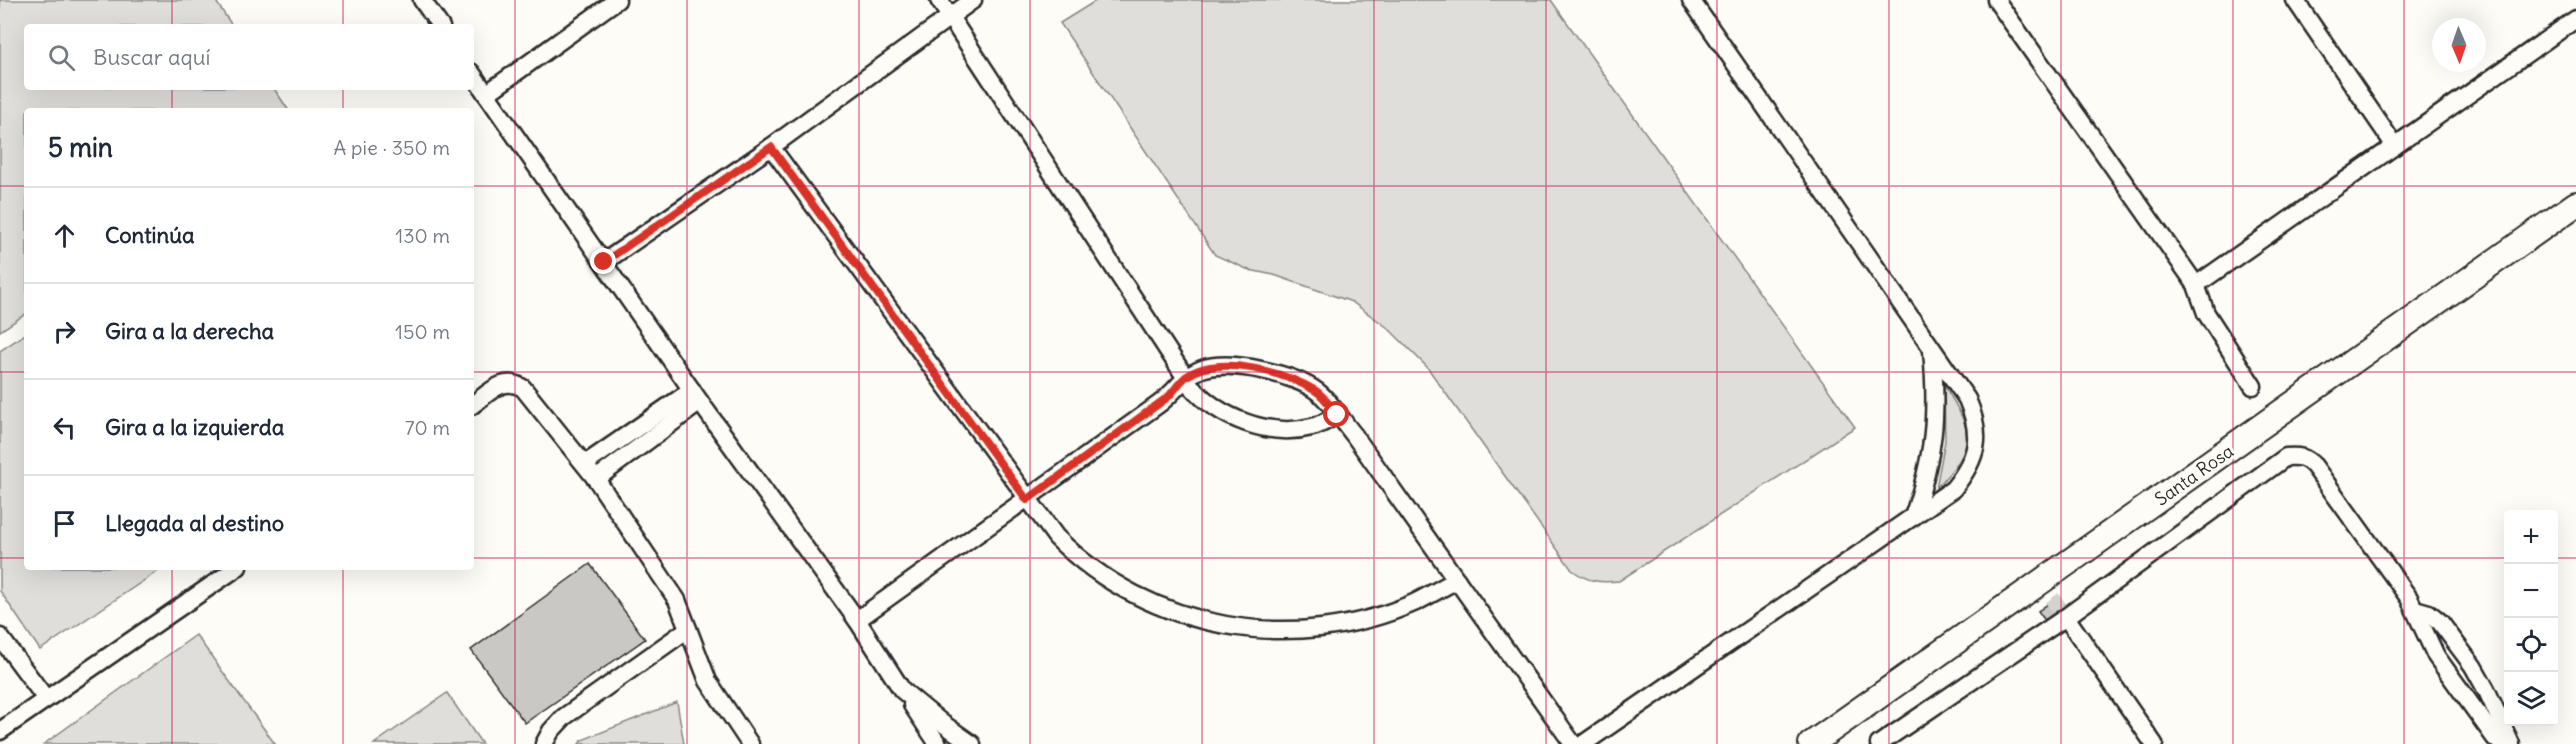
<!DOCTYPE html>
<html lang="es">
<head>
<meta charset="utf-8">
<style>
	body { margin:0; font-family:Delius,sans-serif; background:#f2f2f3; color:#1f2937 }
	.controls { position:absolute; right:18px; bottom:18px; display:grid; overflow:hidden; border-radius:6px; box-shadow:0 6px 24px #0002 }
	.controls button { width:54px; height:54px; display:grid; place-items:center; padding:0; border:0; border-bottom:2px solid #e0e1e3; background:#fff; color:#1f2937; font:30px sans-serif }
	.compass { position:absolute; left:2432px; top:18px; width:54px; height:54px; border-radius:50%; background:#fff; box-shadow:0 6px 24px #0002; rotate:178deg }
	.stop { position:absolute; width:18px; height:18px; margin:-14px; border:4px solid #d93025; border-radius:50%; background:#fff }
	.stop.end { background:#d93025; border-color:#fff; box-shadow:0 2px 6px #0008 }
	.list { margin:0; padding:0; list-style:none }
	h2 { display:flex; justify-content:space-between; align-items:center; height:78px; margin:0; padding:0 24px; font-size:26px }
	h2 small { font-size:20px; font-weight:400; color:#747a83 }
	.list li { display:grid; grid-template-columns:39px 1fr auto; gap:18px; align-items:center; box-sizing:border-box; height:96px; padding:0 24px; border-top:2px solid #e0e1e3 }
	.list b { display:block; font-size:22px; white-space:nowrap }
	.list em { font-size:20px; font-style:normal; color:#747a83 }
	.icon { flex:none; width:33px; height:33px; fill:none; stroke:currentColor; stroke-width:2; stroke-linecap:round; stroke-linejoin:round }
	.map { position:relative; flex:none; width:2576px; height:744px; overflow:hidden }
	.search { position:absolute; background:#fff; box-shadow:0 6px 24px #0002; left:24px; top:24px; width:450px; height:66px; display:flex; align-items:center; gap:15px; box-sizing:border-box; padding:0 21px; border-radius:6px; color:#747a83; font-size:22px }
	.panel { position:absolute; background:#fff; box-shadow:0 6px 24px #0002; left:24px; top:108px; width:450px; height:462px; border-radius:6px }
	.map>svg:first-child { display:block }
	.green { fill:#dfdeda; stroke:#858482; stroke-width:1.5 }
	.building { fill:#c9c8c4; stroke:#2b2b2b; stroke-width:1.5 }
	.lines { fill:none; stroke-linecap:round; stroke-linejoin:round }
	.street-tunnel { stroke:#d3d2ce; stroke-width:16; stroke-dasharray:16 8; stroke-linecap:butt }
	.street-casing { stroke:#2b2b2b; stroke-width:21 }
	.secondary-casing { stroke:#2b2b2b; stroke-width:28 }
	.street { stroke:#fdfcf7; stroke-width:16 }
	.secondary { stroke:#fdfcf7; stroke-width:24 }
	.route { stroke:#d93025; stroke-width:8 }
	.grid { fill:none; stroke:#c2185b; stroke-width:1.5; stroke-opacity:0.55 }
	.labels { text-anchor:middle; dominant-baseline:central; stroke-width:6; stroke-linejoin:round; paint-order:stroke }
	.street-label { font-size:18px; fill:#2b2b2b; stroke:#fdfcf7 }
</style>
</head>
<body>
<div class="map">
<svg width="2576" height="744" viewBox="0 0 2576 744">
	<rect width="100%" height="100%" fill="#fdfcf7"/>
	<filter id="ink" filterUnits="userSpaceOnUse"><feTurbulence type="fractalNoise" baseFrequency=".0167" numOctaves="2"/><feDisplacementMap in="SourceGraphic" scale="12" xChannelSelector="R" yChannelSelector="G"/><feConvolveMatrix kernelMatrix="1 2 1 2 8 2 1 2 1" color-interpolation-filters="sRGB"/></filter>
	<g filter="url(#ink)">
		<g class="green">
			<path d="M0 0H215L233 27H27V87H273L289 111H27V313L0 331Z"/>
			<path d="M1097 0H1551L1855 427 1619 581C1600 583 1588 582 1572 570L1427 367 1388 328 1352 302 1274 275 1249 270 1215 255 1060 23Z"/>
			<path d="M27 333V567H164L40 650 0 591V351Z"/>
			<path d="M1944 385C1975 435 1977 445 1936 488L1945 441Z"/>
			<path d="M196 635 275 744H44Z"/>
			<path d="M447 693 482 744H374Z"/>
			<path d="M677 702 684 744H579L582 740Z"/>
		</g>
		<g class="building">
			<path d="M590 564 645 639 525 723 471 650Z"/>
			<path d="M2058 597 2066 608 2046 622 2038 611Z"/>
		</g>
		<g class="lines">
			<path class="street-tunnel" d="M2052 598 2066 617"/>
			<defs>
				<g id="street">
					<path d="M422 0 441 27"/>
					<path d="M939 0 1191 386C1219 418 1269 438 1312 427 1321 425 1329 419 1337 415"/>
					<path d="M1996 0 2196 285 2206 313 2253 386"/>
					<path d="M2295 0 2395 146"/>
					<path d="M471 72 700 402 857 620 902 690 942 723 972 744"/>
					<path d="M486 94 617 0"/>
					<path d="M771 147 1056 537C1149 631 1295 656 1416 602 1430 595 1443 587 1457 580"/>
					<path d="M604 262 771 147 973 0"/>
					<path d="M2196 285 2576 19"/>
					<path d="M471 406C488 394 503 375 523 388L596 479 677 600 708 681 750 744"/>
					<path d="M585 464 692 390"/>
					<path d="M596 479 700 402"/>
					<path d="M1913 517C1934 456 1938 416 1932 351"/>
					<path d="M2415 609 2429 613 2440 622 2473 666 2487 691 2511 744"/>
					<path d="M2066 617 2154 744"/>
					<path d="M857 620 1159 404C1174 393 1183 376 1202 369 1229 359 1295 374 1318 392 1332 403 1343 422 1354 435L1573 744"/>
					<path d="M0 637 46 699"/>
					<path d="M912 705 938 744"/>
					<path d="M0 731 238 567"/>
					<path d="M544 744 551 731 564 717 688 629"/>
					<path d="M1583 744 1953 489C1978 458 1983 436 1967 399L1691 0"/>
					<path d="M1879 744 2066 617 2286 457C2300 456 2305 457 2314 466L2409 598 2436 656 2495 738 2502 744"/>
				</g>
				<path id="secondary" d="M1811 744 2576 204"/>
			</defs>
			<use href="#street" class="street-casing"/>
			<use href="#secondary" class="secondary-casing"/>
			<use href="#street" class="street"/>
			<use href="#secondary" class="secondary"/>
		</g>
	</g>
	<g class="lines" filter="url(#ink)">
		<path class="route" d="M604 262 771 147 1027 500 1168 397C1174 391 1180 381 1187 376 1219 354 1284 372 1316 391 1324 396 1331 407 1337 415"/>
	</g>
	<path class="grid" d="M172 0V27M343 0V27M515 0V744M687 0V744M859 0V744M1030 0V744M1202 0V744M1374 0V744M1546 0V744M1717 0V744M1889 0V744M2061 0V744M2233 0V744M2404 0V744M172 87V111M343 87V111M0 186H27M471 186H2576M0 372H27M471 372H2576M0 558H27M471 558H2508M2554 558H2576M172 567V744M343 567V744"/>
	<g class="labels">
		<g class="street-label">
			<text transform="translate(2194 475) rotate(-35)">Santa Rosa</text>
		</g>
	</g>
</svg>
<div class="controls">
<button>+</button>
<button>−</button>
<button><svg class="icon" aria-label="locate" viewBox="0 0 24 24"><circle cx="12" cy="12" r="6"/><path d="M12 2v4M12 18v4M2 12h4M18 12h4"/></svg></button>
<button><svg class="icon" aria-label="layers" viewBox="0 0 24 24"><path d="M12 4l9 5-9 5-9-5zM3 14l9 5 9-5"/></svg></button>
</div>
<svg class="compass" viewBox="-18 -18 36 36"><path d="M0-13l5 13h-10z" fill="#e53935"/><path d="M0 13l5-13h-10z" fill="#747a83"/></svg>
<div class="stop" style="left:1337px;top:415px"></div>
<div class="stop end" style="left:604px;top:262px"></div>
<div class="search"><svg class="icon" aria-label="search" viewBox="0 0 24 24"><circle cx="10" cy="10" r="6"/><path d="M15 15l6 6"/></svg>Buscar aquí</div>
<section class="panel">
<h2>5 min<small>A pie · 350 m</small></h2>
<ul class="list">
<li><svg class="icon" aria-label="ahead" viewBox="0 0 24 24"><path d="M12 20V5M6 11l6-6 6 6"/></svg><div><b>Continúa</b></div><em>130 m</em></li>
<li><svg class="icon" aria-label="right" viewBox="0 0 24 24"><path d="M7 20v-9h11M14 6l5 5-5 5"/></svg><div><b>Gira a la derecha</b></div><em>150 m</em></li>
<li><svg class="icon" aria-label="left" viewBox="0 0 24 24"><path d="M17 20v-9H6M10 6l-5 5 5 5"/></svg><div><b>Gira a la izquierda</b></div><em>70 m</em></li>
<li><svg class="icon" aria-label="arrive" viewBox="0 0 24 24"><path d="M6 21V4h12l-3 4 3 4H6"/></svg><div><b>Llegada al destino</b></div></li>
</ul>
</section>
</div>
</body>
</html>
